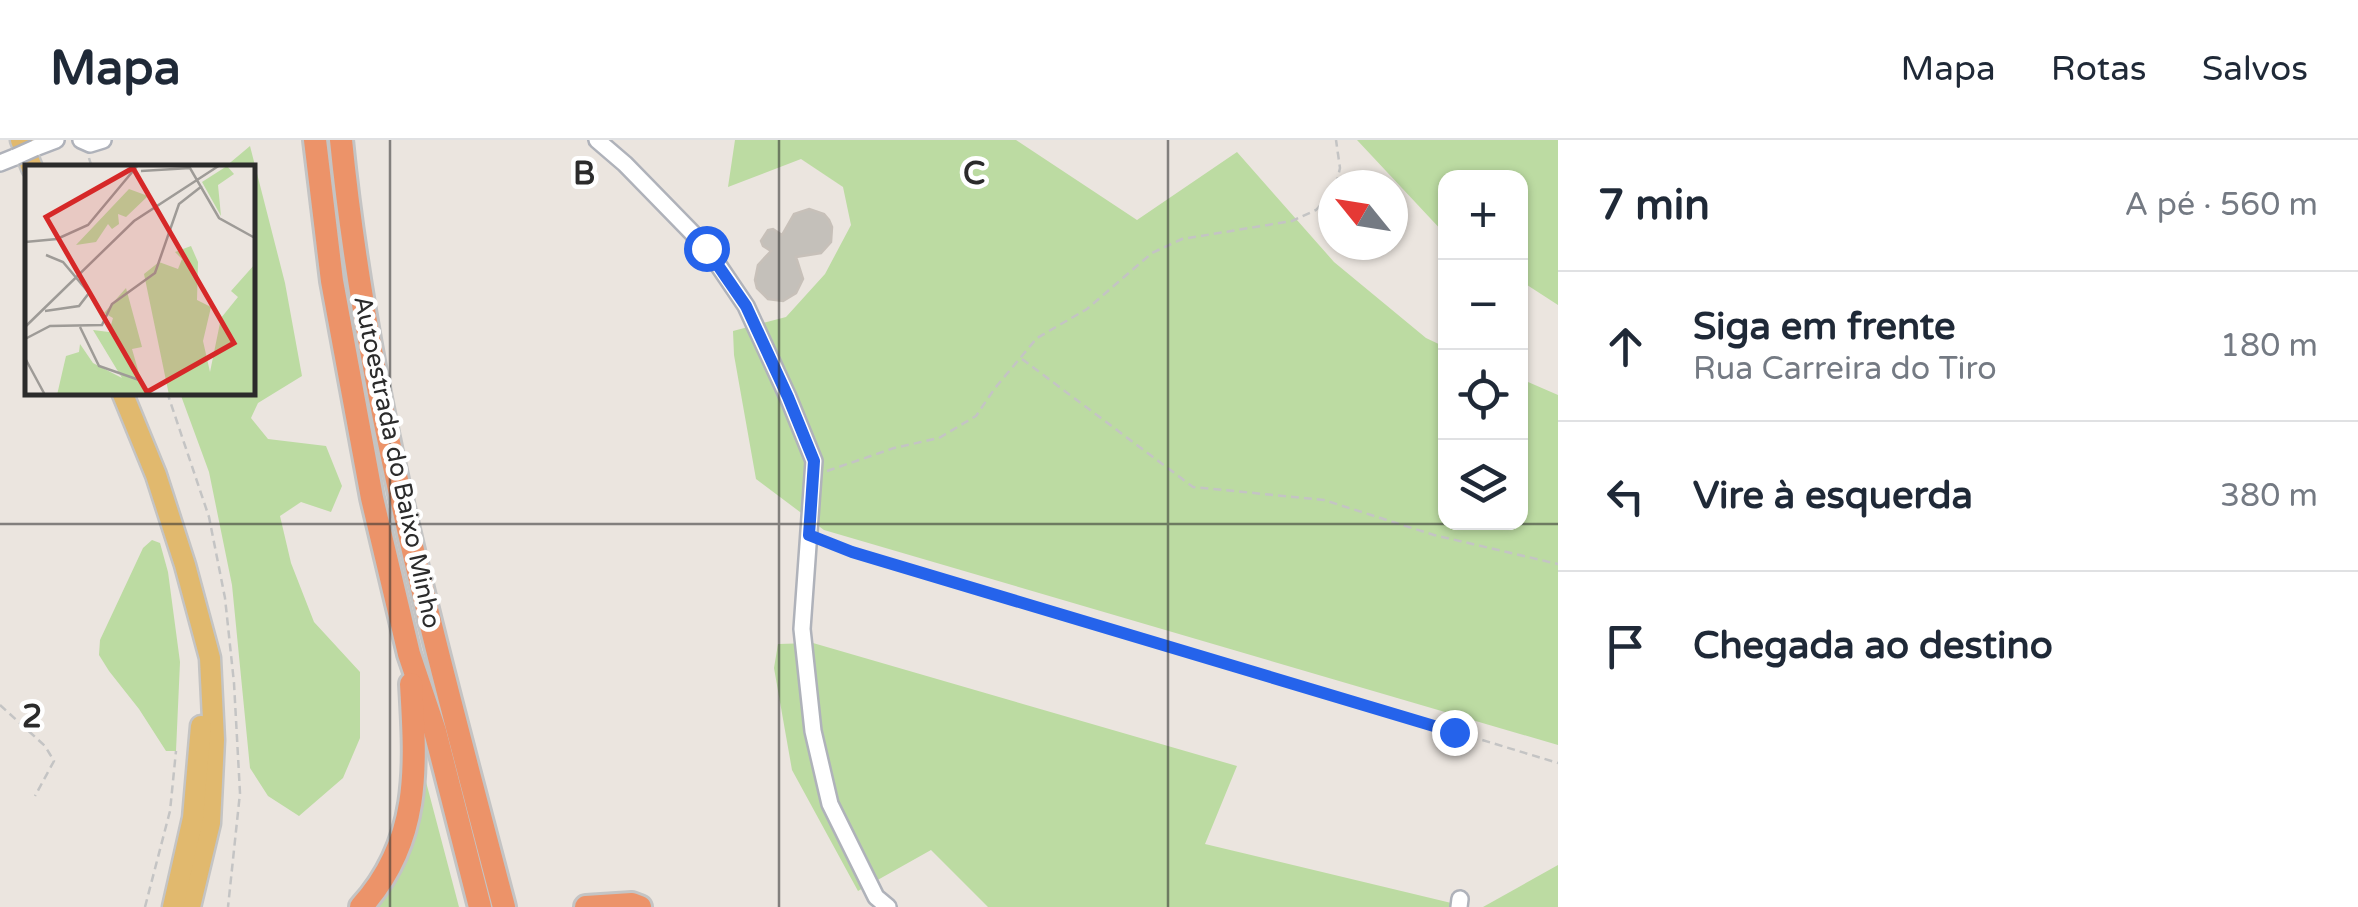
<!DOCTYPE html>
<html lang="pt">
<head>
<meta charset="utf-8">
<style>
	body { margin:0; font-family:"Varela Round",sans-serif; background:#f6f6f7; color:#1f2937 }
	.controls { position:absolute; right:30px; top:30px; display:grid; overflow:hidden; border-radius:20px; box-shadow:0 2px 8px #0004 }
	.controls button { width:90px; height:90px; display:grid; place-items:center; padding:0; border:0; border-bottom:2px solid #e0e1e3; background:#fff; color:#1f2937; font:50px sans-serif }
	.compass { position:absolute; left:1318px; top:30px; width:90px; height:90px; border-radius:50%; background:#fff; box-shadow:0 2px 8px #0004; rotate:300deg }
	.stop { position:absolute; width:30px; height:30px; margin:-22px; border:8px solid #2563eb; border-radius:50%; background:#fff }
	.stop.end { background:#2563eb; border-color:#fff; box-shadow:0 2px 10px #0008 }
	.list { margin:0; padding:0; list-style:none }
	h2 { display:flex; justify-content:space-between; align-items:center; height:130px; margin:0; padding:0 40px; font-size:42px }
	h2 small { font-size:32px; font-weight:400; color:#747a83 }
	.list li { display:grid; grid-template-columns:65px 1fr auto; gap:30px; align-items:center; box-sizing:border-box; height:150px; padding:0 40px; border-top:2px solid #e0e1e3 }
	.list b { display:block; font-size:38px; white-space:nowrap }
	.list p { margin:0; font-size:32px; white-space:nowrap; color:#747a83 }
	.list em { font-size:32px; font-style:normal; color:#747a83 }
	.icon { flex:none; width:55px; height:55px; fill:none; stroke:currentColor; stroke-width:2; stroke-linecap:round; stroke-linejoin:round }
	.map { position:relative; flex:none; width:1558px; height:767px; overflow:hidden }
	header { display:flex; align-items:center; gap:60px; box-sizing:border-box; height:140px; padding:0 50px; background:#fff; border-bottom:2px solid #e0e1e3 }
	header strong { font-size:48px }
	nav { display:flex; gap:55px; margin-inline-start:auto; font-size:35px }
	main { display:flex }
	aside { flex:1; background:#fff }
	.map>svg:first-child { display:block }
	.green { fill:#bcdba2 }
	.building { fill:#c4c0ba; stroke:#c7c0b9; stroke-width:2.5 }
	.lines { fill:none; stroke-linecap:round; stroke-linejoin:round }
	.minor-casing { stroke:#afb2ba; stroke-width:20 }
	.major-casing { stroke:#c4c4c4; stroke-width:25 }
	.highway-casing { stroke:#c4c4c4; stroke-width:28 }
	.path { stroke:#c4c4c4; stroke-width:2.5; stroke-dasharray:8 5; stroke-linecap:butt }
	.minor { stroke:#fff; stroke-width:15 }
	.major { stroke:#e1b96e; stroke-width:20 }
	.highway { stroke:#ec9369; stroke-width:22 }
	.minor-bridge-casing { stroke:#afb2ba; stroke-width:20; stroke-linecap:butt }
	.minor-bridge { stroke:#fff; stroke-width:15 }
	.route { stroke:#2563eb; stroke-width:12 }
	.grid { fill:none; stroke:#2b2b2b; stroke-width:2.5; stroke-opacity:0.55 }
	.labels { text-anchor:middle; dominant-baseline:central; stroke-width:9; stroke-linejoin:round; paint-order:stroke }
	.street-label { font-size:25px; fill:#2b2b2b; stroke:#fff }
	.inset-road { fill:none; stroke:#9e9b97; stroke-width:2.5 }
	.view { fill:#d62828; fill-opacity:0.15; stroke:#d62828; stroke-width:5 }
	.inset-edge { fill:none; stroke:#2b2b2b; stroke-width:5 }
	.grid-label { font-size:32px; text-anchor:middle; font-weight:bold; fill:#2b2b2b; stroke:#fff; stroke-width:9; stroke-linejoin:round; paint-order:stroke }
</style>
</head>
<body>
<header>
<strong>Mapa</strong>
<nav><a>Mapa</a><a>Rotas</a><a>Salvos</a></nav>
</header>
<main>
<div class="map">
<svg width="1558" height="767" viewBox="0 0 1558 767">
	<rect width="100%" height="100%" fill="#ebe5df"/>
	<g class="green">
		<path d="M735 0H1016L1137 80 1237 12 1334 122 1426 198 1445 207 1446 382H1520L1521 239 1558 255V605L824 390 756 339 734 215 733 191 786 177 825 134 851 85 843 47 801 19 728 47Z"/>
		<path d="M1357 0H1558V165L1521 141 1520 38H1446L1445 94Z"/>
		<path d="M250 6 285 143 302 236 258 263 251 278 268 299 326 306 342 346 331 372 301 362 280 376 291 423 314 482 360 532V598L343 638 299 676 268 656 250 628 232 445 209 332 180 253 252 252V28L225 27Z"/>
		<path d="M152 400 160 403 168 432 180 522 176 611H166L139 569 109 531 99 515 100 500 143 408Z"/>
		<path d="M813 503 1237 626 1205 704 1468 767H988L931 710 858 751 792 630 774 528 778 504Z"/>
		<path d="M425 638 459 767H373C401 726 420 689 425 638Z"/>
		<path d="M1558 725V767H1483Z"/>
	</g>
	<path class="building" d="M809 69 824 74 829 80 832 87 831 102 821 113 796 117 803 139 796 153 783 161 768 159 757 148 755 140 758 125 771 111 763 106 761 101 768 90 773 89 782 95 794 74Z"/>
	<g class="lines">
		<defs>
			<g id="minor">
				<path d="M81 0 90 4 103 0"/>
				<path d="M597 0 625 24 706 107 746 166 788 257 814 321 802 489 813 591 830 664 876 757 888 767"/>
				<path d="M35 8 56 0"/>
				<path d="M0 23 15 17"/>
				<path d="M1459 767 1460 759"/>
			</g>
			<g id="major">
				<path d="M21 0 32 28"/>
				<path d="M122 252 156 335 185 425 210 518 214 600 210 683 190 767"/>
				<path d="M173 767 193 678 201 586"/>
			</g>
			<g id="highway">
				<path d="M315 0 332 141 372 358 409 514 435 591 480 767"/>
				<path d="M341 0C367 262 438 514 504 767"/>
				<path d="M361 767C421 701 416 627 411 544"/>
				<path d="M586 767 632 764 640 767"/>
			</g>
		</defs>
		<use href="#minor" class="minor-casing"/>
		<use href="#major" class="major-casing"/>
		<use href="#highway" class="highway-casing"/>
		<g class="path">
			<path d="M89 18 92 28"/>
			<path d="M1336 45 1340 28 1336 0"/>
			<path d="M1022 219 1193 347 1324 360 1434 395 1558 424"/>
			<path d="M167 252 209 377 225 458 234 543 240 653 228 767"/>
			<path d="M827 331 894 308 939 298 976 276 995 248 1037 198 1087 169 1152 113 1182 99 1292 81 1316 70 1333 52"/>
			<path d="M823 400 1558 623"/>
			<path d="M0 565 45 606 54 621 35 656"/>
			<path d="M145 767 170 671 176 611"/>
		</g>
		<use href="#minor" class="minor"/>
		<use href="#major" class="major"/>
		<use href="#highway" class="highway"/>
		<defs>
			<path id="minor-bridge" d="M15 17 35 8"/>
		</defs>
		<use href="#minor-bridge" class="minor-bridge-casing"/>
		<use href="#minor-bridge" class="minor-bridge"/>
	</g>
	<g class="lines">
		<path class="route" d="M706 108 746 166 788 257 814 321 809 395 852 412 1454 592"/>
	</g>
	<path class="grid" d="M390 0V767M779 0V767M1168 0V767M0 384H1558"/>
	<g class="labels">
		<g class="street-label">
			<text transform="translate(397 322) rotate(78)">Autoestrada do Baixo Minho</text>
		</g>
	</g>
	<g transform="translate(25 25)">
		<rect width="230" height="230" fill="#ebe5df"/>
		<path d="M202 1 209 9 193 20 196 51 177 17ZM104 24 123 31 101 52 93 49 94 59 87 64 83 59 71 77 51 80ZM166 81 173 97 172 135 186 142 178 176 185 207 196 153 213 132 206 126 230 99V230H144L119 109 134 97 153 104 157 94 150 87ZM101 123 117 182 107 184 117 219 130 230H32L41 191 54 187 55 179 68 198 97 213 68 165 84 167 88 153 79 148Z" fill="#bcdba2"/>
		<path class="inset-road" d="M116 6 165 3 194 53 230 73M0 77 32 74 63 60 113 0M20 146 54 141 64 128 38 97 21 90M0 162 109 56 195 0M55 162 74 201 117 216M0 174 25 161 77 160 87 139 130 108 154 39 177 21M0 193 20 230"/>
		<path class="view" d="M108 3 209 178 122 227 21 52Z"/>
		<rect width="230" height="230" class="inset-edge"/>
	</g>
	<g class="grid-label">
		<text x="584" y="44">B</text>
		<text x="974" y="44">C</text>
		<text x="32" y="587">2</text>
	</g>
</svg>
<div class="controls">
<button>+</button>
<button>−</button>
<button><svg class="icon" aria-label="locate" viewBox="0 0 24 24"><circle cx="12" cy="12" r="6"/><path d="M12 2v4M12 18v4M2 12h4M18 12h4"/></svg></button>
<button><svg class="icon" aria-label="layers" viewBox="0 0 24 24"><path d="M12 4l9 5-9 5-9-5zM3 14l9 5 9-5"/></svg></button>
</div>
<svg class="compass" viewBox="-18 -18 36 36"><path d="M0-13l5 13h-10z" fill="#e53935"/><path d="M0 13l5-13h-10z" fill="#747a83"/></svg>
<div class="stop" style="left:706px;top:108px"></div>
<div class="stop end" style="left:1454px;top:592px"></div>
</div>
<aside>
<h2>7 min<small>A pé · 560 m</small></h2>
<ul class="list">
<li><svg class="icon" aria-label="ahead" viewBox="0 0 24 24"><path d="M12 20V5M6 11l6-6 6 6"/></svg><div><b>Siga em frente</b><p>Rua Carreira do Tiro</p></div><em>180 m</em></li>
<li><svg class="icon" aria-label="left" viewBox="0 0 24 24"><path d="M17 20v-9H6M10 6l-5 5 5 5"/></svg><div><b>Vire à esquerda</b></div><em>380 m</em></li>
<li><svg class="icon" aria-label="arrive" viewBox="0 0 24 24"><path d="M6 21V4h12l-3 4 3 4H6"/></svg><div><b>Chegada ao destino</b></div></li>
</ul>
</aside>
</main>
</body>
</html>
